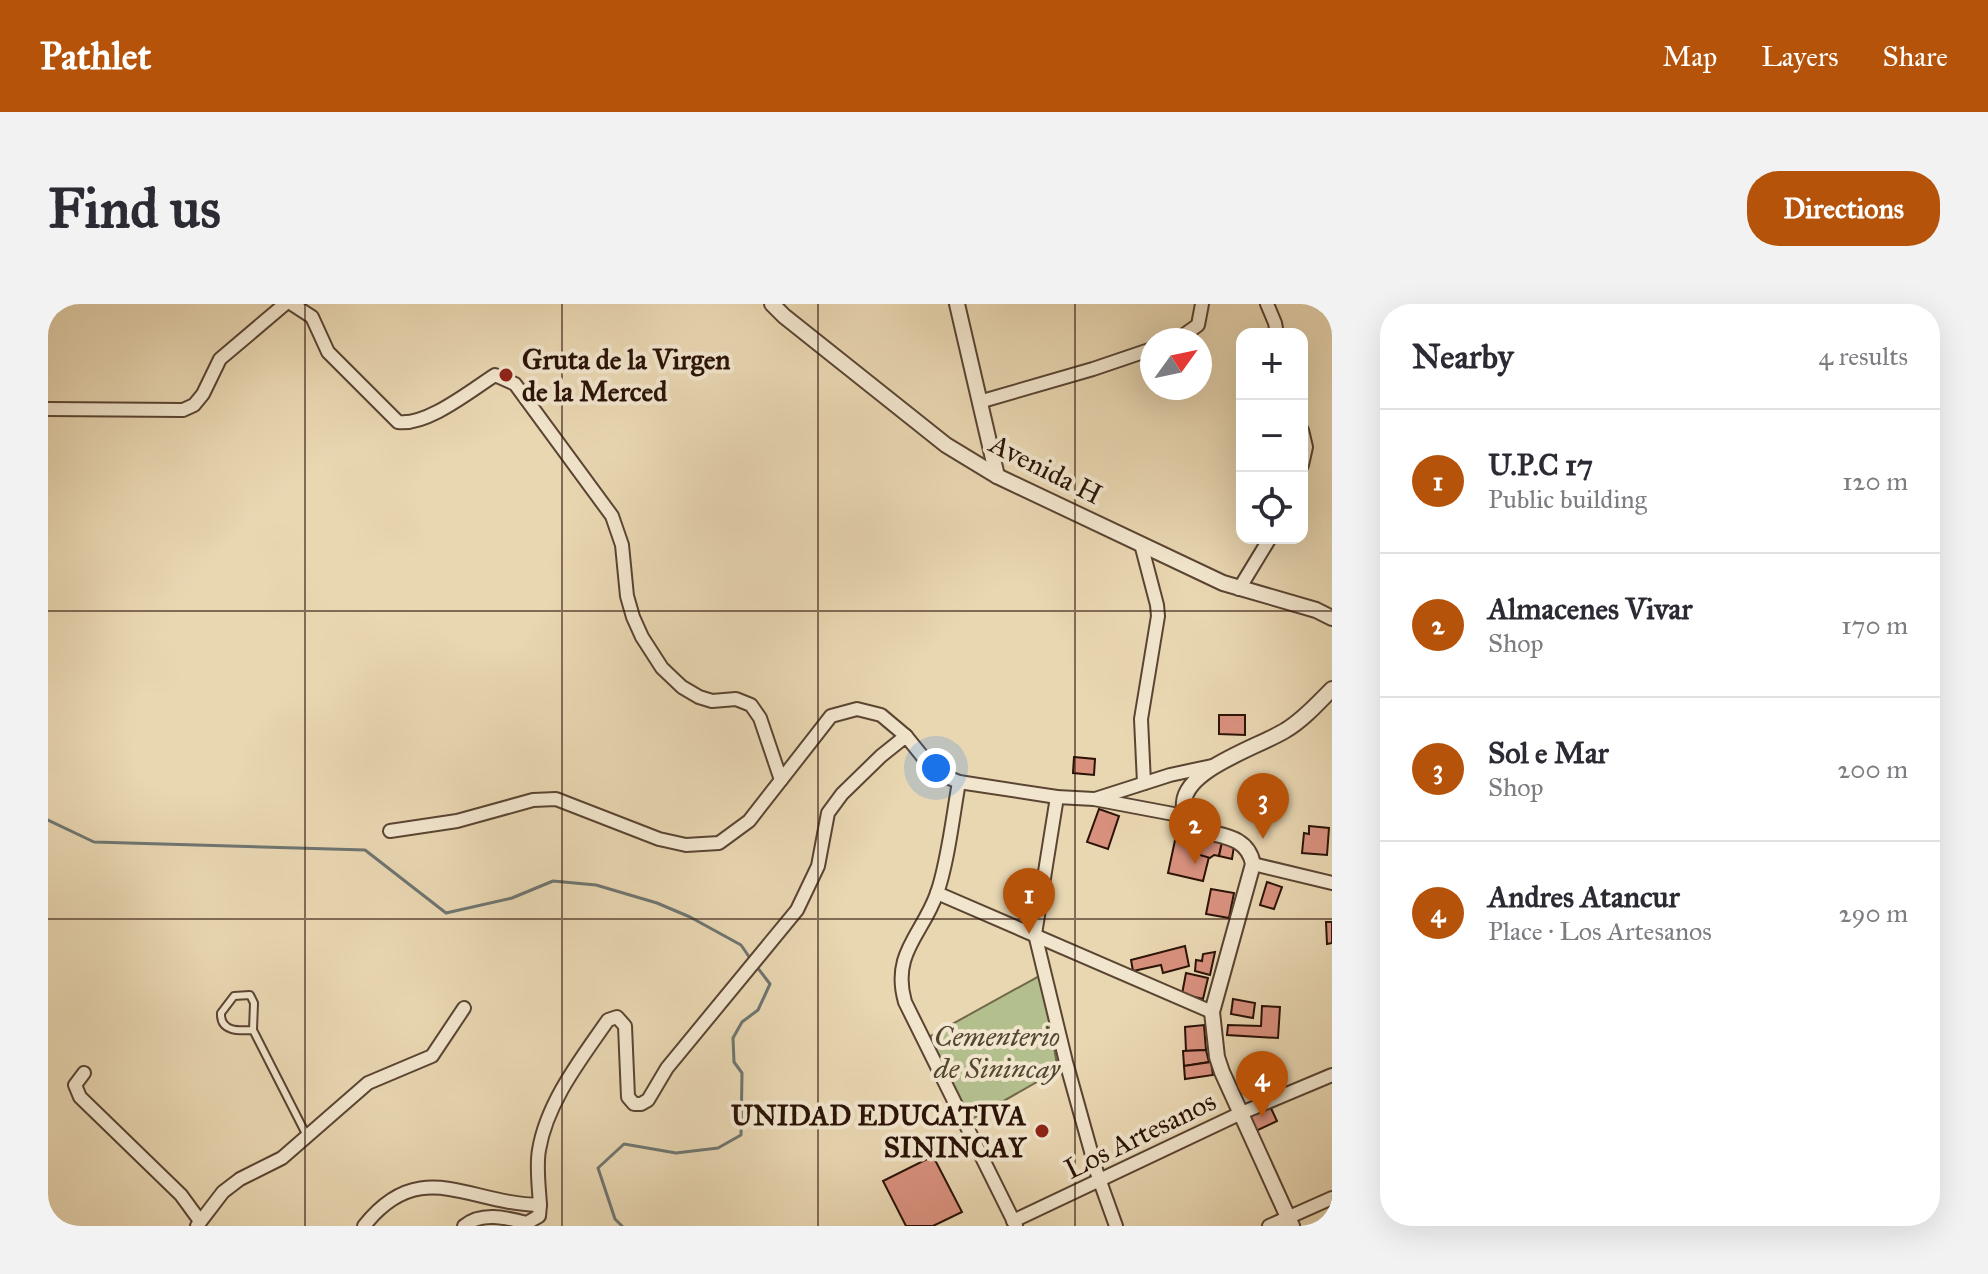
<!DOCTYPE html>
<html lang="en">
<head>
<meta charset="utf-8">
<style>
	body { margin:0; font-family:"IM FELL Great Primer",serif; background:#f2f2f3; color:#2b2b33 }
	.controls { position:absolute; right:24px; top:24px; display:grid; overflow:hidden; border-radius:16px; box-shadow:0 8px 32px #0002 }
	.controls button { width:72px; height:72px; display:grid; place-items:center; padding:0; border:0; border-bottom:2px solid #e1e1e2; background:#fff; color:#2b2b33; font:40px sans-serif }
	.compass { position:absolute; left:1092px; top:24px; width:72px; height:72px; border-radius:50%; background:#fff; box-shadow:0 8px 32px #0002; rotate:57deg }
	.you { position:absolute; left:888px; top:464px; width:28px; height:28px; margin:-20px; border:6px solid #fff; border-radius:50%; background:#1a73e8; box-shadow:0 0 0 12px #1a73e833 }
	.badge { display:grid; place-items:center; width:52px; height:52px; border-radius:50%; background:#b45309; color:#fff; font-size:26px; font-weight:700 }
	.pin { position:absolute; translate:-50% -66px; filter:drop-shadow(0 2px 4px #0008) }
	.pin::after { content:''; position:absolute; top:42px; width:28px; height:24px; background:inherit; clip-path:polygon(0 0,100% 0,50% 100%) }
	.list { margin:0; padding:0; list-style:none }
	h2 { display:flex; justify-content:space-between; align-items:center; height:104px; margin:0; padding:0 32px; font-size:34px }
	h2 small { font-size:26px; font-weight:400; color:#7c7c81 }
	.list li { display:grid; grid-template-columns:52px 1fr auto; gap:24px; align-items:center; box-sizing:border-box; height:144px; padding:0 32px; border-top:2px solid #e1e1e2 }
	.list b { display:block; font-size:30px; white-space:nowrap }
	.list p { margin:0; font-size:26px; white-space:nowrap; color:#7c7c81 }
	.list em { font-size:26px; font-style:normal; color:#7c7c81 }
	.icon { flex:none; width:44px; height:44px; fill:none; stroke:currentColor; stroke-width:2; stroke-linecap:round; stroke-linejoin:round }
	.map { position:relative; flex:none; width:1284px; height:922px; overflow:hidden; border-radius:32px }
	header { display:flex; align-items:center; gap:48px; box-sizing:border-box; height:112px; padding:0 40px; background:#b45309; color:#fff }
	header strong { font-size:38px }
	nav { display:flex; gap:44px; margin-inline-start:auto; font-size:28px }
	.intro { display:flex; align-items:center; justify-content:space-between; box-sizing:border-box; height:192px; padding:0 48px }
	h1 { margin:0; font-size:56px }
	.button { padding:20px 36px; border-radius:32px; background:#b45309; color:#fff; font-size:28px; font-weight:700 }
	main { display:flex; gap:48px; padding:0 48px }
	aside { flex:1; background:#fff; border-radius:32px; box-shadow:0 8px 32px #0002 }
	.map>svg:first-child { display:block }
	.green { fill:#b4bf8e; stroke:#70694a; stroke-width:2 }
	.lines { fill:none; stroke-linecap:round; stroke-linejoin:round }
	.stream { stroke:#6e7570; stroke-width:3 }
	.building { fill:#d9917e; stroke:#2b1307; stroke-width:2 }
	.service-casing { stroke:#5a4432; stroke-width:10 }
	.minor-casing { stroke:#5a4432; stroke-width:16 }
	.tertiary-casing { stroke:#5a4432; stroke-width:18 }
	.service { stroke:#f1e5cd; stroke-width:6 }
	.minor { stroke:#f1e5cd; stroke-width:12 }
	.tertiary { stroke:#f1e5cd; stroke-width:14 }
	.grid { fill:none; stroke:#2b1307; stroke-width:2; stroke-opacity:0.55 }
	.poi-dot { fill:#8f2418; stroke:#f1e5cd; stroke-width:3 }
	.labels { text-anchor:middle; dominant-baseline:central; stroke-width:8; stroke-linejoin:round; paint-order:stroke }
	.poi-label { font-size:28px; font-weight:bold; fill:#2b1307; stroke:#f1e5cd; text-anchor:start }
	.street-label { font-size:28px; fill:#2b1307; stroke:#f1e5cd }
	.park-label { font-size:28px; font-style:italic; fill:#544730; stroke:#f1e5cd }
</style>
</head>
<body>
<header>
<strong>Pathlet</strong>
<nav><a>Map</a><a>Layers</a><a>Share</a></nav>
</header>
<div class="intro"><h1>Find us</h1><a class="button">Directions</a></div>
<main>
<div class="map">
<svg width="1284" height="922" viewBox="0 0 1284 922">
	<rect width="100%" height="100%" fill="#e9d7b2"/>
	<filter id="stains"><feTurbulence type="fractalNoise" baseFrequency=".0025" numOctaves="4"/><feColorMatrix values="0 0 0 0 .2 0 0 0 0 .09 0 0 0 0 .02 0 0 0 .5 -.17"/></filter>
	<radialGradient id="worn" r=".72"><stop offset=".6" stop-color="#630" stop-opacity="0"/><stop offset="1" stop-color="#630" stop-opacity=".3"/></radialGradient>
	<path class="green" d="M993 671 1010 766 922 816 879 734Z"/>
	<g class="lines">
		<g class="stream">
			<path d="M0 516 46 538 317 546 398 609 464 594 505 577 548 581 609 599 642 613 693 641 704 657"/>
			<path d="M574 922 567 915 550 864 576 840 628 849 670 844 693 831 694 769 686 758 685 734 694 718 710 706 722 680 709 663"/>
		</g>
	</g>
	<g class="building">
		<path d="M1171 411H1197V431L1171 430Z"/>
		<path d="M1026 453 1047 455 1046 471 1025 469Z"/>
		<path d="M1051 505 1071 512 1060 545 1039 538Z"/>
		<path d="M1261 522 1281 524 1279 551 1254 549 1256 529 1261 530Z"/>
		<path d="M1129 527 1142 530 1141 537 1151 539 1149 550 1161 553 1155 577 1120 569Z"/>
		<path d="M1153 532 1174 538 1171 552 1166 551 1162 554 1149 550Z"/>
		<path d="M1174 538 1186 542 1184 555 1171 552Z"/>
		<path d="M1219 578 1234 583 1226 605 1212 601Z"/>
		<path d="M1163 585 1186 589 1181 614 1158 610Z"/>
		<path d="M1278 618H1284V639L1279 640Z"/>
		<path d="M1137 642 1141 662 1115 669 1113 661 1085 667 1083 656Z"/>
		<path d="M1167 648 1162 671 1147 667 1148 656 1154 657 1155 650Z"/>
		<path d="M1138 669 1160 674 1155 695 1134 690Z"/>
		<path d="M1185 695 1207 699 1205 714 1183 710Z"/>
		<path d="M1214 702 1232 703 1230 734 1179 731 1180 721 1213 722Z"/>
		<path d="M1156 721 1158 746 1138 747 1137 723Z"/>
		<path d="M1158 746 1161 758 1136 762 1135 747Z"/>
		<path d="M1163 758 1165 771 1137 775 1136 762Z"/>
		<path d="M1235 765 1234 782 1210 791V766Z"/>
		<path d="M1221 800 1229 817 1208 827 1200 810Z"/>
		<path d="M885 852 914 908 885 922H858L835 877Z"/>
	</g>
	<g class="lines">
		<defs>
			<path id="service" d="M205 726C191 727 172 728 173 709L186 692 202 691 206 699 205 726 259 832"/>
			<g id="minor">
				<path d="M244 0 264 13 280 48 350 118C379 122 422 87 447 71L467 80 564 212 574 241 579 292 585 313 594 333 614 364 634 383 651 393 664 397 688 395 703 401 712 414 733 476"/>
				<path d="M1219 0 1227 19 1229 30"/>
				<path d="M1129 36 1150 21 1154 0"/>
				<path d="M931 98 1045 65 1104 45"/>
				<path d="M0 105 135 106 146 101 155 90 172 55 237 0"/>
				<path d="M1254 126 1258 143 1254 161"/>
				<path d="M1093 240 1109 301 1110 312 1093 415 1096 479"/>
				<path d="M1191 285 1222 234"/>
				<path d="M911 478C905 511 900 558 889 589 875 630 843 649 857 698L968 922"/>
				<path d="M1009 493 987 630 1018 758 1049 869 1068 922"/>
				<path d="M1047 495 1122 471 1164 462"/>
				<path d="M342 527 409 517 485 496 508 495 611 535 638 541 671 539 701 517 783 412 809 405 833 411 858 432"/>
				<path d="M1205 560 1284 579"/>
				<path d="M889 589 1164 708"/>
				<path d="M36 769 27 781 32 793 133 891 152 917"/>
				<path d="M965 917 1191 810 1284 771"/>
				<path d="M149 922 175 888 192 875 234 854 320 779 384 752 416 704"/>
				<path d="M316 922C372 851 420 900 492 901 491 883 488 863 491 846 499 798 533 755 560 716L569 713 577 722 580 793 586 800H593L600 796 619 764 749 606 770 562 780 509 794 490 833 452 858 432 879 458 894 471 911 478 1009 493 1046 495 1136 512"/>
				<path d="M416 922C434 907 459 914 479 919L491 912 492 901"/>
				<path d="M1221 922 1284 894"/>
			</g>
			<g id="tertiary">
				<path d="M724 0 736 12 898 141 949 172 1175 279 1268 306 1284 314"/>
				<path d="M909 0 949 172"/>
				<path d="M1244 922 1174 768 1169 753 1164 708 1205 560C1196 514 1132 545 1136 498 1139 464 1213 442 1238 426 1255 416 1270 399 1284 385"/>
			</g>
		</defs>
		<use href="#service" class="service-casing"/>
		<use href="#minor" class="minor-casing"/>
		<use href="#tertiary" class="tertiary-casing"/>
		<use href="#service" class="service"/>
		<use href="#minor" class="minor"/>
		<use href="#tertiary" class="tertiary"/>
	</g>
	<path class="grid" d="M257 0V922M514 0V922M770 0V922M1027 0V922M0 307H1284M0 615H1284"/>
	<g class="poi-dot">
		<circle cx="458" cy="71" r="8"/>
		<circle cx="994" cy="827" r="8"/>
	</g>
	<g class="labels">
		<g class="poi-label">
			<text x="474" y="55">Gruta de la Virgen<tspan x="474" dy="32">de la Merced</tspan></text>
			<text x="978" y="811" text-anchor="end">UNIDAD EDUCATIVA<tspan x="978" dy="32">SININCAY</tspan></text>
		</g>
		<g class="street-label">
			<text transform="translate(998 165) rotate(27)">Avenida H</text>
			<text transform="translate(1092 831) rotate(-26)">Los Artesanos</text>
		</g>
		<g class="park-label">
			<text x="949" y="732">Cementerio<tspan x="949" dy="32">de Sinincay</tspan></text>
		</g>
	</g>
	<rect width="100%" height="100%" filter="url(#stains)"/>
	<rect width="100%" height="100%" fill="url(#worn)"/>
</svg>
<div class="controls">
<button>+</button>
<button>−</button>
<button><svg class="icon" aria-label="locate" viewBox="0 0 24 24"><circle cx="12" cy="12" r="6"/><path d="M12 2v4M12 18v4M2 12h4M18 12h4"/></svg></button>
</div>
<svg class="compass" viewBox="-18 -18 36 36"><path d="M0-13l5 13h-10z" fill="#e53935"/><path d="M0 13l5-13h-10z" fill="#7c7c81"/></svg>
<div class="you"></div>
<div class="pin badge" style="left:981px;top:630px">1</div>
<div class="pin badge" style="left:1147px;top:560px">2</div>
<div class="pin badge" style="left:1215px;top:535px">3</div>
<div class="pin badge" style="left:1214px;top:813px">4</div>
</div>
<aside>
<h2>Nearby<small>4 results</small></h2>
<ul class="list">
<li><span class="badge">1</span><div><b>U.P.C 17</b><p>Public building</p></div><em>120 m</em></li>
<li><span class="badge">2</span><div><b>Almacenes Vivar</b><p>Shop</p></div><em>170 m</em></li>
<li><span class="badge">3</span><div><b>Sol e Mar</b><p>Shop</p></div><em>200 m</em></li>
<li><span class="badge">4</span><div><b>Andres Atancur</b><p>Place · Los Artesanos</p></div><em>290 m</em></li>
</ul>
</aside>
</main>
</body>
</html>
